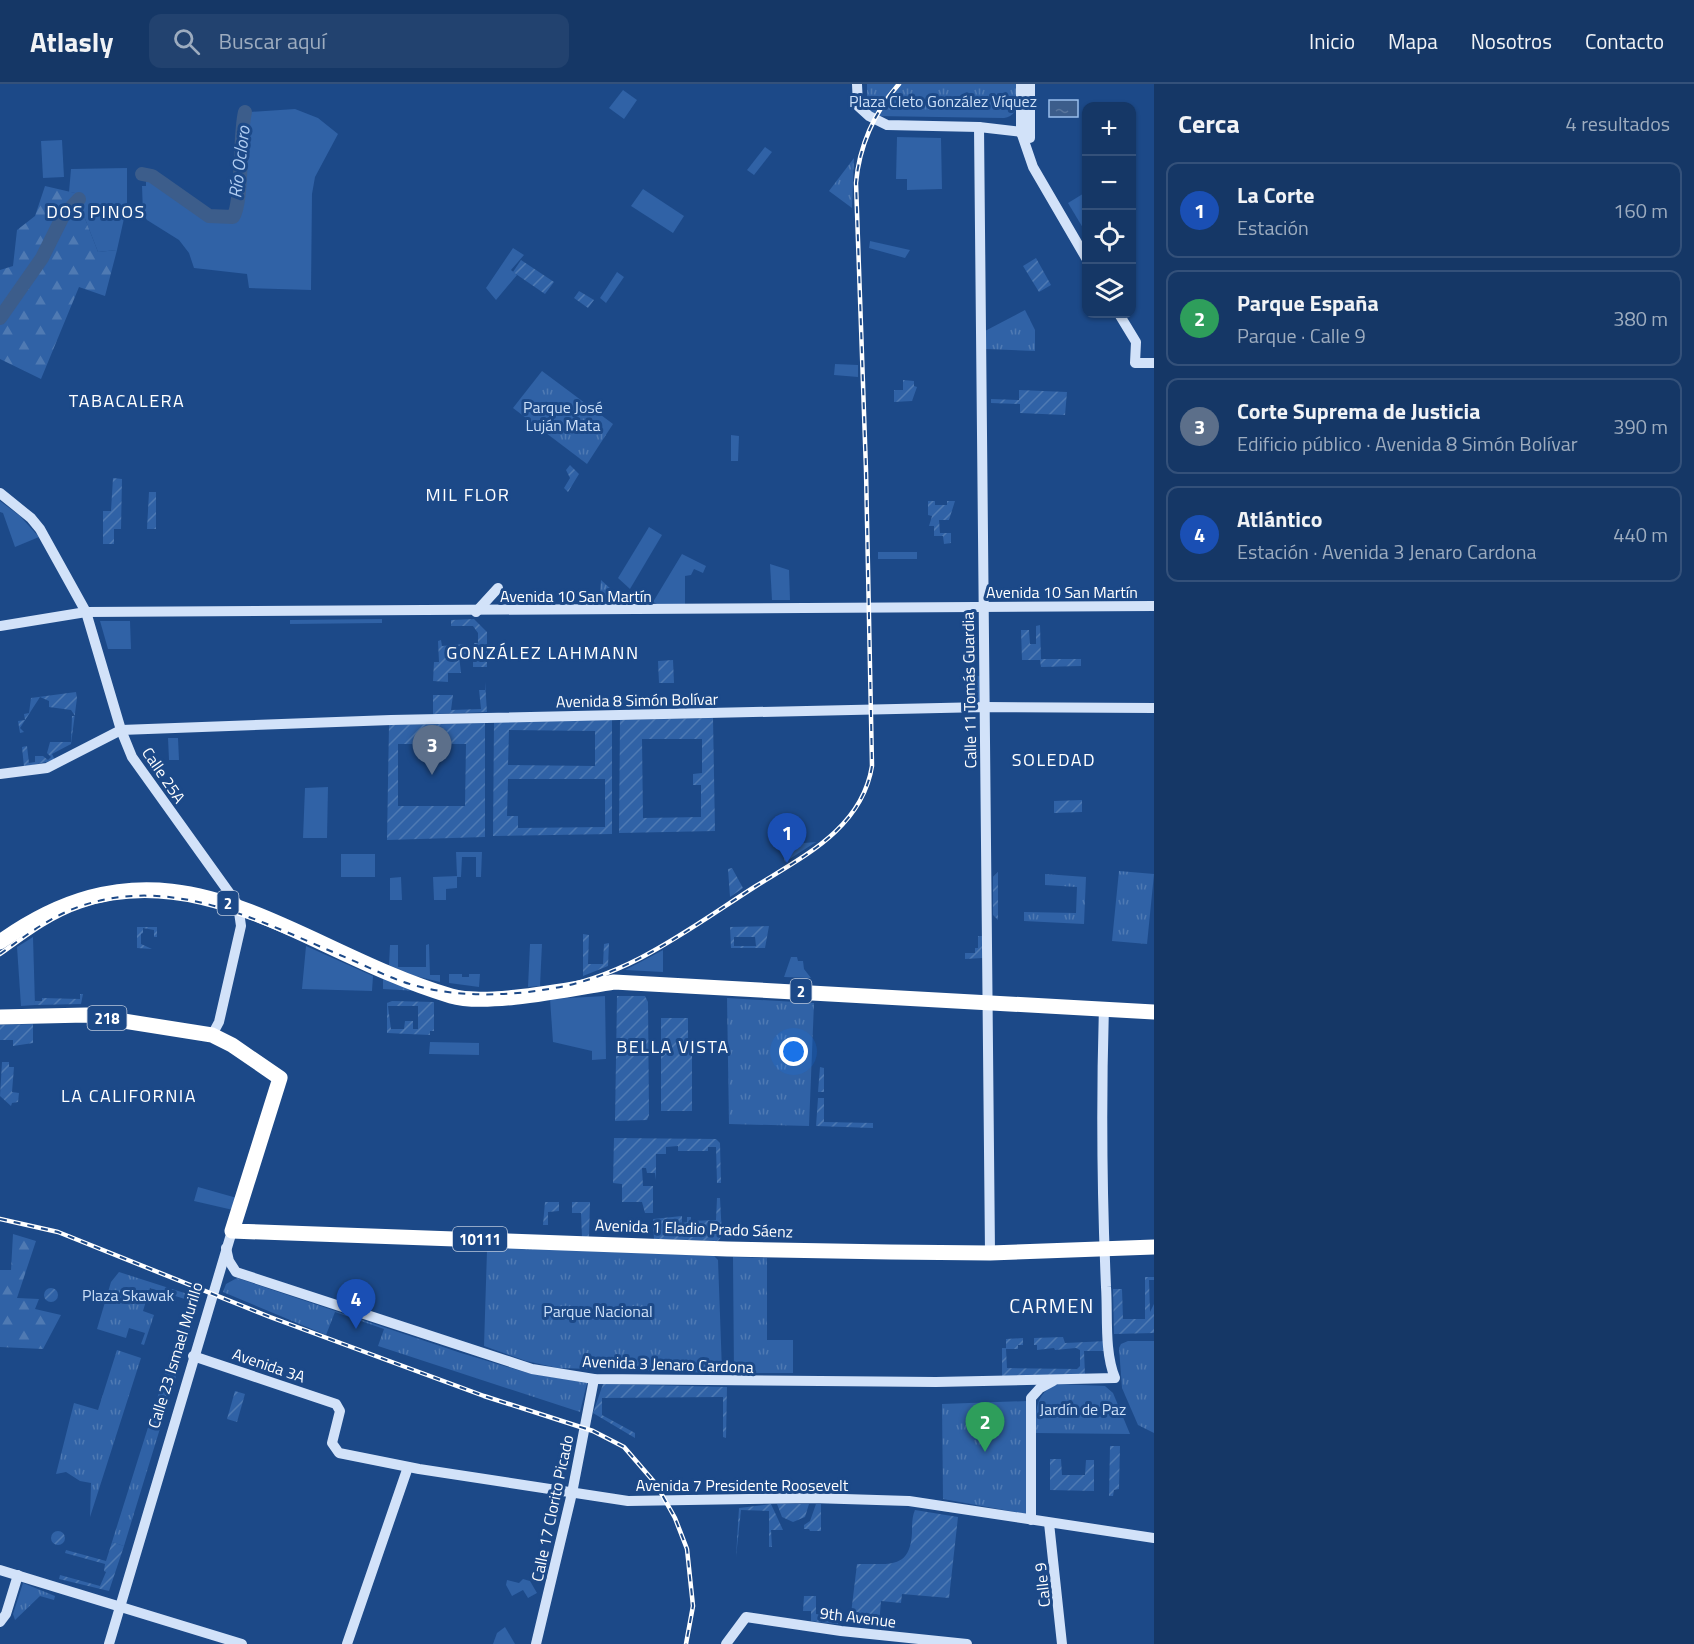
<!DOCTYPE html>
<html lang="es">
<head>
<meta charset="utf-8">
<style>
	body { margin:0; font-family:"Titillium Web",sans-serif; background:#22426f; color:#f1f3f6 }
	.controls { position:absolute; right:18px; top:18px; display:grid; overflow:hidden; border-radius:12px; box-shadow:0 2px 4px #0004 }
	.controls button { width:54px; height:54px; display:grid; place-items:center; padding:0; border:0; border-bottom:2px solid #34517a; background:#153766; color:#f1f3f6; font:30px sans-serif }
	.you { position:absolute; left:794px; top:968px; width:21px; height:21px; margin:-15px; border:4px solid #fff; border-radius:50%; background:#1a73e8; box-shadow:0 0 0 9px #1a73e833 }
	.badge { display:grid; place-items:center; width:39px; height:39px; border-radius:50%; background:#8abfa5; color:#fff; font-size:20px; font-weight:700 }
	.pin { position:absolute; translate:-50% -50px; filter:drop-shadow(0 2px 3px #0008) }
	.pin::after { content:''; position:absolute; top:32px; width:21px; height:18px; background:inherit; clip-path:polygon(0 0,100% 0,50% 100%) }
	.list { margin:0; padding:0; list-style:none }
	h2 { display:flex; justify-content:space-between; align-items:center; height:78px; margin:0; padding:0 24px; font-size:26px }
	h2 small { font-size:20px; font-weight:400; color:#9dacbf }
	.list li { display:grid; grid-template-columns:39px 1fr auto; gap:18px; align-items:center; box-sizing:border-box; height:96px; margin:0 12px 12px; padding:0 12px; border:2px solid #34517a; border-radius:12px }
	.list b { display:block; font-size:22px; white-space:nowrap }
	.list p { margin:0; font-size:20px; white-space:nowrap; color:#9dacbf }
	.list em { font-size:20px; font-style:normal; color:#9dacbf }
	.icon { flex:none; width:33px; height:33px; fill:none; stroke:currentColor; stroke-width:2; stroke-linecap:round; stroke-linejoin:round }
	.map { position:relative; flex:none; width:1154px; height:1560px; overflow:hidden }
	header { display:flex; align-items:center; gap:36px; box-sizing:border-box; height:84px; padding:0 30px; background:#153766; border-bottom:2px solid #34517a }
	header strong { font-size:28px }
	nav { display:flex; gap:33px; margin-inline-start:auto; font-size:21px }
	.search { width:420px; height:54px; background:#22426f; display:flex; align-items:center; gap:15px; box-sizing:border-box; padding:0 21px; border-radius:12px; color:#9dacbf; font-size:22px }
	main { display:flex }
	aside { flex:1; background:#153766 }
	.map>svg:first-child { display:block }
	.grass { fill:#3062a6 }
	.forest { fill:url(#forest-firs) }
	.park { fill:url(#park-tufts) }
	.garden { fill:url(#garden-furrows); fill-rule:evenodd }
	.water { fill:url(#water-ripples); stroke:#99beed; stroke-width:1.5 }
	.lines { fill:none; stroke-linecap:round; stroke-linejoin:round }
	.river { stroke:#3c5d8b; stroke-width:14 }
	.secondary { stroke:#d2e2f9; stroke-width:10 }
	.highway { stroke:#fff; stroke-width:15 }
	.rail-casing { stroke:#fff; stroke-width:4.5 }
	.rail { stroke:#1c4988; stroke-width:2; stroke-dasharray:7; stroke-linecap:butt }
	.labels { text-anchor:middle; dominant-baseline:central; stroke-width:6; stroke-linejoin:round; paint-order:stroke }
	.shield { fill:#1c4988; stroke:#bbc8db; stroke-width:1.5 }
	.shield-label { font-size:15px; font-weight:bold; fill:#fff }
	.park-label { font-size:16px; fill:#cbdff8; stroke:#1c4988 }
	.street-label { font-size:16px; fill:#fff; stroke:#1c4988 }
	.water-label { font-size:18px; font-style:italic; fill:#b1cef3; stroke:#1c4988 }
	.neighbourhood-label { font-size:18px; letter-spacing:1.5px; fill:#fff; stroke:#1c4988 }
	.quarter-label { font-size:20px; letter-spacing:1.5px; fill:#fff; stroke:#1c4988 }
</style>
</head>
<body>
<header>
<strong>Atlasly</strong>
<div class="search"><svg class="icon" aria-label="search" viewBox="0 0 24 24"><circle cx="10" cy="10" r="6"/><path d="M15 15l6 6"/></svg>Buscar aquí</div>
<nav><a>Inicio</a><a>Mapa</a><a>Nosotros</a><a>Contacto</a></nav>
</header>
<main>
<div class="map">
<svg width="1154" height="1560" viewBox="0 0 1154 1560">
	<defs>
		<pattern id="forest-firs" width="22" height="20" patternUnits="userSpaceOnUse" patternTransform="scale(1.5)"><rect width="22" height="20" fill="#3062a6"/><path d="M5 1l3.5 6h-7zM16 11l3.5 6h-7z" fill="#4f7ab3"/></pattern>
		<pattern id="park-tufts" width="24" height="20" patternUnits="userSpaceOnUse" patternTransform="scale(1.5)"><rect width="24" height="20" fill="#3062a6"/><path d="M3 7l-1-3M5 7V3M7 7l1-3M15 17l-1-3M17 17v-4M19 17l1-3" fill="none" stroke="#4f7ab3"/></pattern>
		<pattern id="garden-furrows" width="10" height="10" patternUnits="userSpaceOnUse" patternTransform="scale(1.5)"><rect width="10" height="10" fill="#3062a6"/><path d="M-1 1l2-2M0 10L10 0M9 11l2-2" fill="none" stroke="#4f7ab3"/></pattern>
		<pattern id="water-ripples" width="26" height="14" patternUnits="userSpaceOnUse" patternTransform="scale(1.5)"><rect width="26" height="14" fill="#3c5d8b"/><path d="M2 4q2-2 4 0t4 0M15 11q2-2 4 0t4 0" fill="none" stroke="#59759c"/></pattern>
	</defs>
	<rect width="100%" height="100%" fill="#1c4988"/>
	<g class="grass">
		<path d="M623 6 637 16 624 35 609 24Z"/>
		<path d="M295 25 318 34 338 50 315 93 312 110 311 206 249 204 247 190 194 184 189 169 179 156 147 136 143 130 142 102H146V93C156 96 161 104 168 110 188 126 210 136 234 136L239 130 243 45 250 28Z"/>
		<path d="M897 53 941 54 942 105 907 106V95H896Z"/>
		<path d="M62 56 64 93 43 94 41 57Z"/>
		<path d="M765 63 772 68 754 91 747 86Z"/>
		<path d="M127 84V121L117 166 98 168 75 109 69 108 71 85Z"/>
		<path d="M643 105 684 132 673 149 631 122Z"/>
		<path d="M1086 108V143L1083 144 1068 119Z"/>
		<path d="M870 157 910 166 905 174 869 164Z"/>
		<path d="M513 164 524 171 511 186 517 191 496 216 486 204Z"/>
		<path d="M617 188 624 193 606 219 600 214Z"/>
		<path d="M835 280 858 281V293L834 291Z"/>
		<path d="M731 351 739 352 738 377H731Z"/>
		<path d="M0 417 20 432 39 453 15 463 3 429 0 428Z"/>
		<path d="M649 443 662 451 630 505 618 494Z"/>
		<rect x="878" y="468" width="39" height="7"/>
		<path d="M682 470 706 482 703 489 694 485 691 491 685 492V521L661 522 653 518Z"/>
		<path d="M770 480 789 486 790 516H772Z"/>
		<path d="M382 535V539L290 540V536Z"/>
		<path d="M100 537H130L131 565H108Z"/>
		<path d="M980 592V618L966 619 965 593Z"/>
		<path d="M168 654H178L179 676H169Z"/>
		<path d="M328 703 327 754H303L305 704Z"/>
		<path d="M456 768H482L481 793H476V773H462L461 793H457V804L446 805V816H434L433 793 457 792Z"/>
		<rect x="341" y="770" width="34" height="23"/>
		<path d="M401 793 402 816H390V794Z"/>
		<path d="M33 853 35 921 21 922 17 863Z"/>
		<path d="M429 860 430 891H440V898L415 892 389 881 390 861H398V883H426V861Z"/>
		<path d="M530 860H542L540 902 528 903Z"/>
		<path d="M306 862 373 892 372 907 302 905Z"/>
		<path d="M663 866V888L625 886 629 884Z"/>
		<path d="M791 873H797L798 877H803L804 885 811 894 784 893Z"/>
		<path d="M449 890H462V893H469V890H480L479 903 449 899Z"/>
		<path d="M605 912 606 975 592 976V967L553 958 550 915Z"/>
		<path d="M430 958 479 959V971L429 970Z"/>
		<path d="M198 1103 237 1114 233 1126 194 1117Z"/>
		<path d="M523 1495 530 1497 537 1509 528 1514 523 1506 512 1512 506 1501 507 1496 519 1499Z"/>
		<path d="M505 1543 515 1560H493L497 1549Z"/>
	</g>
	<g class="forest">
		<path d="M45 102 75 109 98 168 117 166 105 212 79 203 41 295 0 275V186L13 182 17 146 35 132Z"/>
		<path d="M13 1150 36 1157 17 1214 39 1215 35 1225 61 1231 43 1265 0 1263V1186H11Z"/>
	</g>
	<g class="park">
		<path d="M867 0H1019C1018 14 1021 31 1004 34L875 32 867 25Z"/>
		<path d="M854 74 852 124 829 107Z"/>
		<path d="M1025 226 1035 246V267L985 265V247Z"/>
		<path d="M542 287 613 340 587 380 513 324Z"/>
		<path d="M601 496 625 518 624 521 599 520Z"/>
		<path d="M1119 787 1154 790 1147 860 1112 857Z"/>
		<path d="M1045 790 1086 793 1084 840 1024 837V828L1076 829 1077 803 1045 801Z"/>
		<path d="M383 894 418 907 383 905Z"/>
		<path d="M727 914 814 919 809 1042 729 1040Z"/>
		<path d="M490 1163 714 1172 718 1176 722 1287 719 1289 558 1284 526 1277 484 1262 487 1166Z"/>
		<path d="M733 1173 767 1174V1256H793V1289H734Z"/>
		<path d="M119 1188 200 1214 124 1462 112 1458 167 1283 175 1285 185 1252 178 1250 188 1216 150 1204 143 1227 154 1231 144 1261 141 1260 145 1249 129 1244 126 1254 97 1245 111 1198Z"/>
		<path d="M237 1194 461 1269 528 1289 587 1299 580 1328 378 1262 384 1245 335 1228 326 1251 223 1208 226 1200Z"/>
		<path d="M1128 1257H1154V1349L1138 1341 1122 1304 1119 1264 1121 1260Z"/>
		<path d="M117 1266 141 1274 90 1433 91 1399 80 1397 66 1388 56 1390 74 1319 98 1326Z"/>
		<path d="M1058 1300 1105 1302 1113 1309 1130 1350 1036 1349C1036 1327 1034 1309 1058 1300Z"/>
		<path d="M1028 1317 1027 1430 943 1415 942 1320Z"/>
		<path d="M23 1499 55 1512 54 1516 40 1512 15 1536 13 1530Z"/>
	</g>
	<g class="garden">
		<path d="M1036 174 1051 201 1039 208 1023 182Z"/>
		<path d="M521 176 554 198 545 210 513 188Z"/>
		<path d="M579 207 594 216 588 224 574 214Z"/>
		<path d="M903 296 914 297V302L917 303 912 317 894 318V306H903Z"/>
		<path d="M1019 306 1067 308 1065 331 1020 329V320L991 319V315L1019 316Z"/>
		<path d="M570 381 579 390 568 408 564 404 570 394 566 386Z"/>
		<path d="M113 394 122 395 121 445H114V460H103V427H111Z"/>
		<path d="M149 408H156V445H147Z"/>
		<path d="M928 417H935V421H947V417H955L949 436H939L940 449H951V459L944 460 943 452H934V442H929L932 432 928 431Z"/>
		<path d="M474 535 487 548V583H473V576L475 575 474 559H478V549L473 542H451V536Z"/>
		<path d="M1040 541 1041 575H1081V582L1041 583 1040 576H1022L1021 546H1029L1030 560H1036V542Z"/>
		<path d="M441 556 442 562 466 560V570L459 571 461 589H448V598L433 597 434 578H439L438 557Z"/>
		<path d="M673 576 674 599H659L658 577Z"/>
		<path d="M485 598 487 628 433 630V611H453L451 626 481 625 479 606H485Z"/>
		<path d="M76 608 77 614 71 660 52 670 55 676 24 683 22 663 27 662 29 679 35 678V672H43L48 676 51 673 47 669 50 658H71L72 632H75L71 626 49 623V617L40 613 20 644 24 648 20 649 18 637 25 636 24 630 29 629 31 614Z"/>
		<path d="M713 634 715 747 619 749 620 636ZM642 655H702V689L693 690V701H701V733L643 734Z"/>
		<path d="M612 636V750L493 752 494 638ZM509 646 595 647V682L508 681ZM508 695H605V743L518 744V732H507Z"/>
		<path d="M485 639V753L387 756 389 641ZM398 660H466L465 722H398Z"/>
		<path d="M1082 716V728L1054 729V717Z"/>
		<path d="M816 758 785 778 780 761Z"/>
		<path d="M732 784 743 804 730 813 728 785Z"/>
		<path d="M998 788V836L993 831V793Z"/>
		<path d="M769 842 765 864H731L730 843ZM734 853H755L756 862H734Z"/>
		<path d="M137 843H157V853H154V846L143 844V849L141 850V860L152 865 137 864Z"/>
		<path d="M583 850 589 851 588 880H603L604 860 609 859 608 882 583 892Z"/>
		<path d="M978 852H983V874L965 875V869H975V864H978Z"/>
		<path d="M80 910H83L81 920 35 921V917H42V914L80 915Z"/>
		<path d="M617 912H645L648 918 649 1031 647 1036 615 1037Z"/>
		<path d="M392 917 434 918V947H430V951L387 949V919ZM388 922H418V945H413V937H405L404 945H391Z"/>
		<path d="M661 934H688V955H692V1027H661Z"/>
		<path d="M33 940V959L13 962V956H0V941Z"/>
		<path d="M2 978H9V983H14L12 1008 19 1009 18 1018 12 1019 11 1022 0 1012Z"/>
		<path d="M820 983 824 984V1008H818Z"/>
		<path d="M818 1014H824V1038L873 1039V1044L816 1042Z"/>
		<path d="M614 1054 716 1055 720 1059 721 1099H717L716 1063H708V1067H678V1062L666 1063V1070H656V1096L655 1089H647L646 1084H642L643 1102H653V1129H645L642 1118H622V1100L613 1099Z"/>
		<path d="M717 1114H720L722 1152 718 1157 654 1155 653 1135 682 1132V1139L687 1138V1133H691V1137L716 1136Z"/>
		<path d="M545 1118H559V1127L548 1128V1141H543Z"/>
		<path d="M572 1118H590L589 1153H582L581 1129H572Z"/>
		<path d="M1145 1193H1154V1196H1149L1150 1228 1154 1220V1249L1114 1250 1113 1205H1122L1123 1235H1145Z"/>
		<circle cx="51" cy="1211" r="7"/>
		<path d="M1063 1253 1065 1259 1107 1257V1267H1084L1085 1291 1002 1292V1264H1006V1255L1023 1254V1261H1018V1265H1006L1007 1284 1077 1285 1080 1282V1266L1076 1264 1055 1266 1054 1264 1037 1266V1261H1034V1254Z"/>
		<path d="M603 1300 727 1303 726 1354 723 1353V1313L602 1314V1331L635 1349V1354L593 1329Z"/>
		<path d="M235 1307 245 1310 237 1338 227 1335Z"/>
		<path d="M1110 1362H1120L1119 1405 1114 1406 1113 1412H1109Z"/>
		<path d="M1050 1375H1061L1062 1391H1085L1086 1376H1094V1407L1050 1406Z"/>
		<path d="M771 1420 783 1446H771L772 1463H769V1427L741 1426 736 1473 739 1424Z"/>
		<path d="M777 1420H809L805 1433 793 1438 782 1433Z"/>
		<path d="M816 1420H821V1447H810L809 1445H804V1441L810 1437Z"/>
		<path d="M915 1426 958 1433 949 1514 902 1510 901 1519 881 1517 879 1541 850 1538 857 1480C887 1479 910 1487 912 1449 912 1441 912 1432 915 1426Z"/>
		<circle cx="58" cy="1454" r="7"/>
		<path d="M112 1458 124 1462 109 1507 59 1495 60 1491 100 1502 106 1488 104 1487 105 1480 65 1469 66 1466 106 1477Z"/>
		<path d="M804 1512H816V1530L824 1531V1536L839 1537 838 1540 811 1537V1527H803Z"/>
	</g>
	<rect class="water" x="1049" y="16" width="29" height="17"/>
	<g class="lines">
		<g class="river">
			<path d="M142 90 152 92 209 132 233 133C243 119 239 51 245 28"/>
			<path d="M0 234 42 174 63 132 79 115"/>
		</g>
		<g class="secondary">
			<path d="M857 0 858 22 869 32 887 41 979 43 1030 49"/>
			<path d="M1021 0V48L1033 83 1086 174"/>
			<path d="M1030 0V54"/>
			<path d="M979 43 990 1169"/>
			<path d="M1119 230 1136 258 1135 279H1154"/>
			<path d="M0 409 31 434 40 445 86 528 121 646 132 673 238 821 241 842 219 938 212 951"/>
			<path d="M476 528 498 504"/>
			<path d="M0 542 86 528 1154 522"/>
			<path d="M0 690 47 684 121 646 391 636 985 623 1154 624"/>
			<path d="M226 1164 229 1177 236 1188 532 1285 594 1295 936 1298 1115 1294C1104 1267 1108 1231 1106 1203 1102 1110 1101 1017 1104 924"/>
			<path d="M193 1272 336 1320 340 1327 332 1359 339 1369 419 1385 628 1417 812 1414 909 1417 1154 1454"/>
			<path d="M1031 1436V1314L1040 1304 1053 1297"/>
			<path d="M1049 1439 1062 1560"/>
			<path d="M0 1486 242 1560"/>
			<path d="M0 1538 6 1530 18 1491"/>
			<path d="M109 1560 232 1147"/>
			<path d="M347 1560 408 1383"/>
			<path d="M536 1560 572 1409 594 1295"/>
			<path d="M726 1560 746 1533 841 1547 967 1560"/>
		</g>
		<g class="highway">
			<path d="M0 858C174 734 287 863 451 912 487 923 575 904 614 898L1154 928"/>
			<path d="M0 933 86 931 212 951 232 961 280 994 232 1147 727 1165 890 1168 990 1169 1154 1163"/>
		</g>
		<defs>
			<g id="rail">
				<path d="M0 870C25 852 51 832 81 822 175 790 263 839 347 874 371 884 395 897 421 903 461 913 508 912 549 905 628 893 690 844 756 802 804 772 862 744 872 682L866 386 856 99C859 63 874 28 899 0"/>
				<path d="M0 1135 58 1148 270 1233 484 1312 593 1347 624 1363 656 1400 675 1434 687 1465 693 1522 686 1560"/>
			</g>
		</defs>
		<use href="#rail" class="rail-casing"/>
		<use href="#rail" class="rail"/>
	</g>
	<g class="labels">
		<g class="shield">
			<rect x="217.5" y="807" width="21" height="24" rx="4.5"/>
			<rect x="790.5" y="895" width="21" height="24" rx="4.5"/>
			<rect x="87.5" y="922" width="39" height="24" rx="4.5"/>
			<rect x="453" y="1143" width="54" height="24" rx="4.5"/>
		</g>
		<g class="shield-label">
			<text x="228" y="819">2</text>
			<text x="801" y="907">2</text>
			<text x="107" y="934">218</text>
			<text x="480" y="1155">10111</text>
		</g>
		<g class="park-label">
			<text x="943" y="17">Plaza Cleto González Víquez</text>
			<text x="563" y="323">Parque José<tspan x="563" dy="18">Luján Mata</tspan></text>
			<text x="128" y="1211">Plaza Skawak</text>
			<text x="598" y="1227">Parque Nacional</text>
			<text x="1083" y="1325">Jardín de Paz</text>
		</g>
		<g class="street-label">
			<text x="1062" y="508">Avenida 10 San Martín</text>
			<text x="576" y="512">Avenida 10 San Martín</text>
			<text transform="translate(969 606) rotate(-91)">Calle 11 Tomás Guardia</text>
			<text transform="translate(637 616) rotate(-1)">Avenida 8 Simón Bolívar</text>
			<text transform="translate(164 691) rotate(56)">Calle 25A</text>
			<text transform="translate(694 1144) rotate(2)">Avenida 1 Eladio Prado Sáenz</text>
			<text transform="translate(175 1271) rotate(-73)">Calle 23 Ismael Murillo</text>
			<text transform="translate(668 1280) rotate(2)">Avenida 3 Jenaro Cardona</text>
			<text transform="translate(269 1281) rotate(19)">Avenida 3A</text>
			<text x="742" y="1401">Avenida 7 Presidente Roosevelt</text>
			<text transform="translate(552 1424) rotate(-78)">Calle 17 Clorito Picado</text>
			<text transform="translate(1042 1501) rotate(-96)">Calle 9</text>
			<text transform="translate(858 1533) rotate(7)">9th Avenue</text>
		</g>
		<g class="water-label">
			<text transform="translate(239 78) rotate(-83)">Río Ocloro</text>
		</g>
		<g class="neighbourhood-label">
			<text x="96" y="127">DOS PINOS</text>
			<text x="127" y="316">TABACALERA</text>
			<text x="468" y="410">MIL FLOR</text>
			<text x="543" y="568">GONZÁLEZ LAHMANN</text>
			<text x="1054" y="675">SOLEDAD</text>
			<text x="673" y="962">BELLA VISTA</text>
			<text x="129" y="1011">LA CALIFORNIA</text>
		</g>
		<g class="quarter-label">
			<text x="1052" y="1221">CARMEN</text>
		</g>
	</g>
</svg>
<div class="controls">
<button>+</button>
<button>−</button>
<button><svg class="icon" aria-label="locate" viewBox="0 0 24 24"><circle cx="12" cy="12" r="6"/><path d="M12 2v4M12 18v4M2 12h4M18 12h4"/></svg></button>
<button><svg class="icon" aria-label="layers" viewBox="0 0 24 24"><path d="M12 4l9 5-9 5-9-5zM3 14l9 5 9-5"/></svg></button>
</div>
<div class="you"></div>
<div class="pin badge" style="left:787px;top:779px;background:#1a4fb4">1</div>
<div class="pin badge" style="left:985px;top:1368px;background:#2e9e5b">2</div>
<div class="pin badge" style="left:432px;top:691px;background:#5c6f8a">3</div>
<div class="pin badge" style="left:356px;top:1245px;background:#1a4fb4">4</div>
</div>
<aside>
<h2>Cerca<small>4 resultados</small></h2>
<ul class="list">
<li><span class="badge" style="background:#1a4fb4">1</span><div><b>La Corte</b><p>Estación</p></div><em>160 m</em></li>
<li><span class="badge" style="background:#2e9e5b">2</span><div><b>Parque España</b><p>Parque · Calle 9</p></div><em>380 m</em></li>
<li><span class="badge" style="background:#5c6f8a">3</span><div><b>Corte Suprema de Justicia</b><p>Edificio público · Avenida 8 Simón Bolívar</p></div><em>390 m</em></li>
<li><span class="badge" style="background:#1a4fb4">4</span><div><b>Atlántico</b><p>Estación · Avenida 3 Jenaro Cardona</p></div><em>440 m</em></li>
</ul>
</aside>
</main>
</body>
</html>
